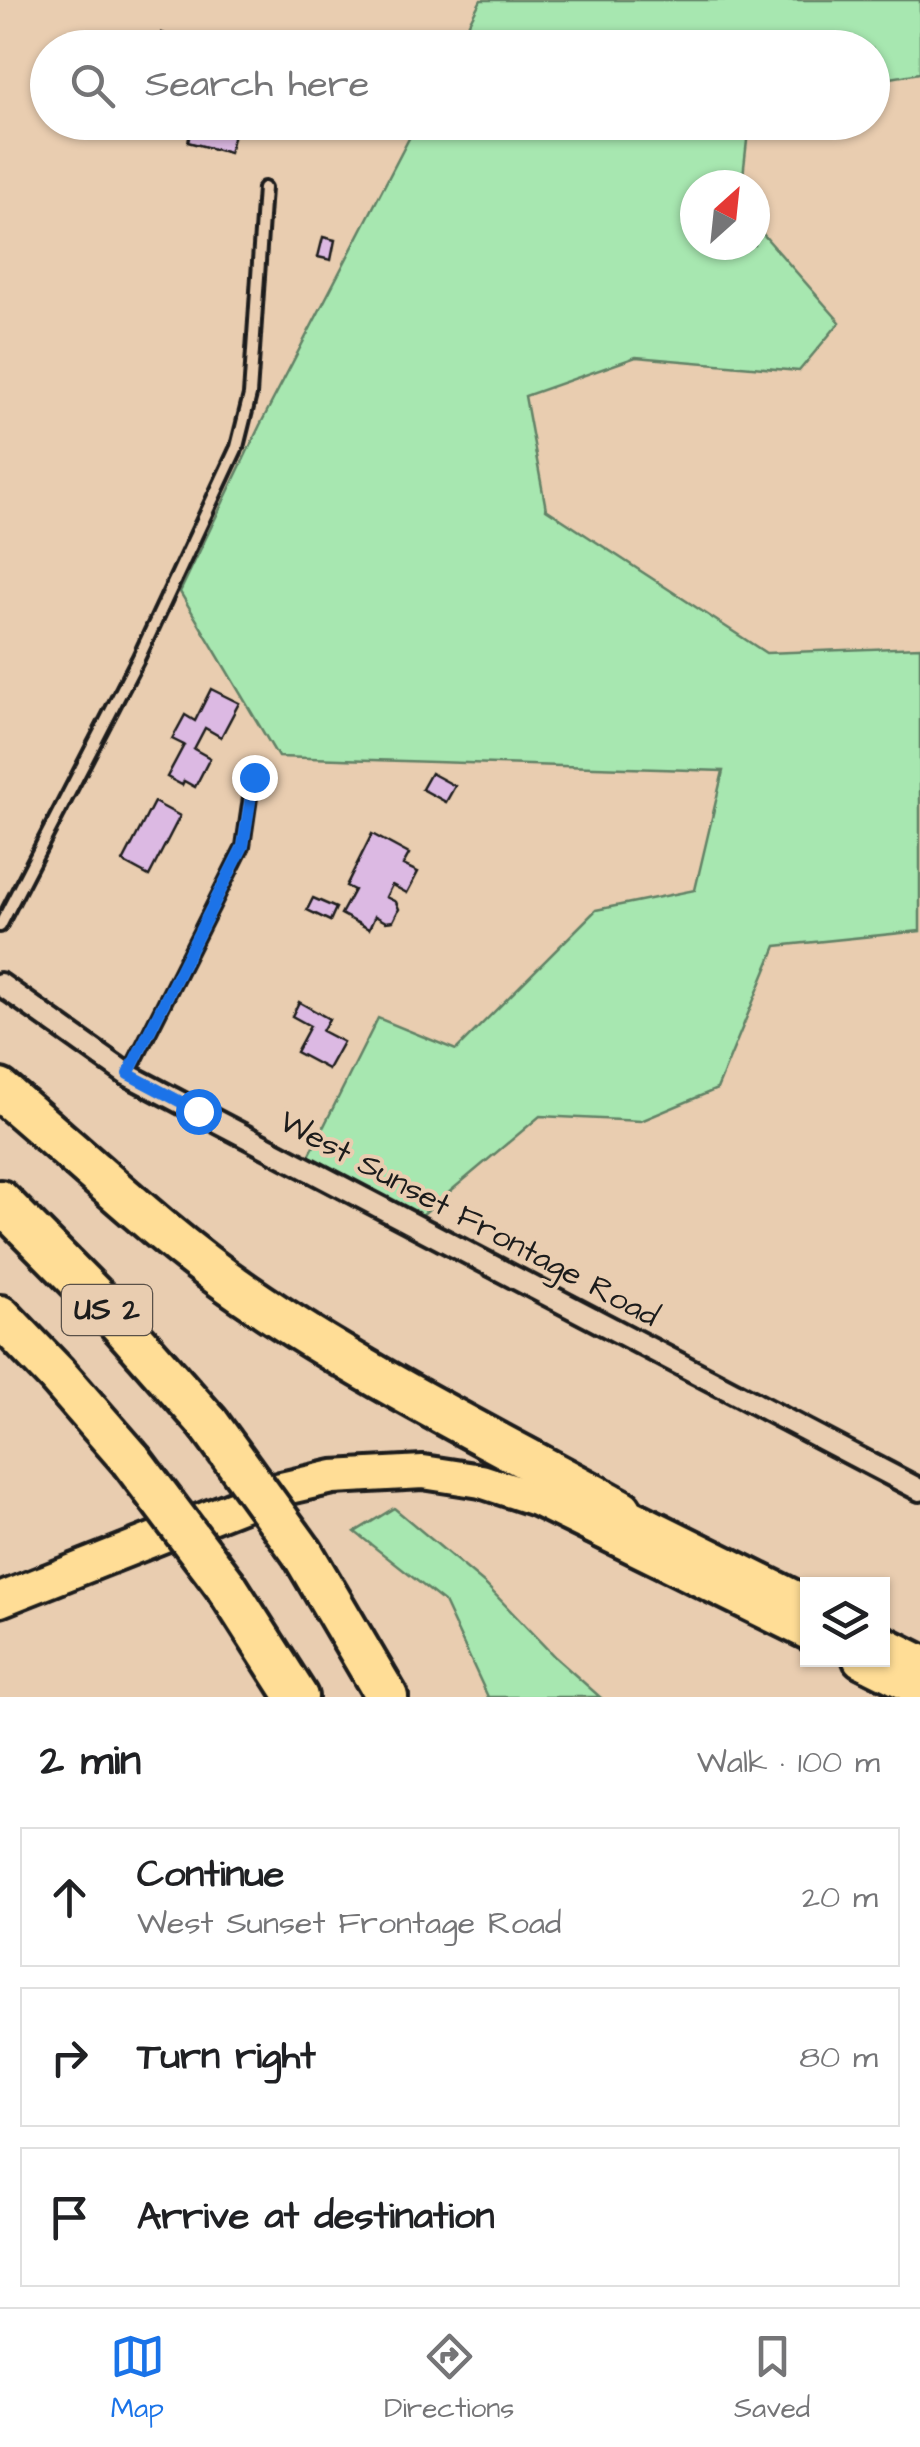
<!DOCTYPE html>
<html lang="en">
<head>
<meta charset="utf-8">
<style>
	body { margin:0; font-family:"Architects Daughter",sans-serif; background:#f2f2f2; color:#202124 }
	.controls { position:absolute; right:30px; bottom:30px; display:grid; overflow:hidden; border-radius:0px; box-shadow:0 2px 8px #0004 }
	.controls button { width:90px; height:90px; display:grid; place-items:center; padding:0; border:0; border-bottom:2px solid #e0e0e0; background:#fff; color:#202124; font:50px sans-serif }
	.compass { position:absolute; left:680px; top:170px; width:90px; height:90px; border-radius:50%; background:#fff; box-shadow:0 2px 8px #0004; rotate:27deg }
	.stop { position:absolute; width:30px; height:30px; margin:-22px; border:8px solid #1a73e8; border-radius:50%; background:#fff }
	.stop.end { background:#1a73e8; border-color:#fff; box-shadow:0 2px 10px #0008 }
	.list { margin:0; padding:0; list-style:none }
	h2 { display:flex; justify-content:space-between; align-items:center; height:130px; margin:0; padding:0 40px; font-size:42px }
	h2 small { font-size:32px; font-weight:400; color:#757577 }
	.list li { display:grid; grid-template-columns:65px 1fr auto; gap:30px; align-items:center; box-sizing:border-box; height:140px; margin:0 20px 20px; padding:0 20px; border:2px solid #e0e0e0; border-radius:0px }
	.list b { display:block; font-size:38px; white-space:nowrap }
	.list p { margin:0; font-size:32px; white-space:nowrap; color:#757577 }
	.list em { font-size:32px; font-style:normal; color:#757577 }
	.icon { flex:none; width:55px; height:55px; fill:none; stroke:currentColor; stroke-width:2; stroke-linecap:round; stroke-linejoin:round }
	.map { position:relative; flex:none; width:920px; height:1697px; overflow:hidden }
	.search { position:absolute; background:#fff; box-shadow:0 2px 8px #0004; left:30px; right:30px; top:30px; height:110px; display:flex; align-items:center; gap:25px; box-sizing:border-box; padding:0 35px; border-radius:55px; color:#757577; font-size:38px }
	.sheet { height:610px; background:#fff }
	nav { display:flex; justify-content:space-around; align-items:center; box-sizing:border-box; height:140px; border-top:2px solid #e0e0e0; background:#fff; font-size:28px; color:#757577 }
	nav a { display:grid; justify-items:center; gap:5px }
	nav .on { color:#1a73e8 }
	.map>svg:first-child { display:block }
	.green { fill:#a7e7b0; stroke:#628266; stroke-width:2.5 }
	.building { fill:#dcb9e3; stroke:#1c1c1c; stroke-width:2.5 }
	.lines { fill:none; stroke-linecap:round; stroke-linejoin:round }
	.lane-casing { stroke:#1c1c1c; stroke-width:18 }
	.street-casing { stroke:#1c1c1c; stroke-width:28 }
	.primary-casing { stroke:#1c1c1c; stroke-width:40 }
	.highway-casing { stroke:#1c1c1c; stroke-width:48 }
	.lane { stroke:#e9cdb0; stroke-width:10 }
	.street { stroke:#e9cdb0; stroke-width:20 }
	.primary { stroke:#ffdd96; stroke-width:32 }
	.highway { stroke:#ffdd96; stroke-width:40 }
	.highway-bridge-casing { stroke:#1c1c1c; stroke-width:48; stroke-linecap:butt }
	.highway-bridge { stroke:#ffdd96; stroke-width:40 }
	.route { stroke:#1a73e8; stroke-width:12 }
	.labels { text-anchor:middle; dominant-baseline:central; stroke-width:8; stroke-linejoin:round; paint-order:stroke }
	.shield { fill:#e9cdb0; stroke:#5a5148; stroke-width:2.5 }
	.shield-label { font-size:30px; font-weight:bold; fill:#1c1c1c }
	.street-label { font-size:32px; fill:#1c1c1c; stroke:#e9cdb0 }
</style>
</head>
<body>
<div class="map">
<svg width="920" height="1697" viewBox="0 0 920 1697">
	<rect width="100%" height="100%" fill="#e9cdb0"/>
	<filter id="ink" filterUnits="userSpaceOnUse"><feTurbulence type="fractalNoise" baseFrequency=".01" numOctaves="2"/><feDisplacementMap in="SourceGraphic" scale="20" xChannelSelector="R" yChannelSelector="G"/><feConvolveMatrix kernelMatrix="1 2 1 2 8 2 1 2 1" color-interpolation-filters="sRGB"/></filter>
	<g filter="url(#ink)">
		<g class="green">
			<path d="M481 0H920V73L873 81 872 48 456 47Z"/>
			<path d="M417 123H749L742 185H695V245H755V225L840 322 799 371 636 357 525 396 546 509 766 653 920 647V931L776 946 717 1089 641 1121 540 1116 422 1215 308 1158 378 1018 456 1050 596 910 695 890 723 771 278 757 180 592 260 425Z"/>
			<path d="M394 1508 486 1585 555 1657 600 1697H488L444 1602 355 1532Z"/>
		</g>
		<g class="building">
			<path d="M162 33 187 43 186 48H157Z"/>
			<path d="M193 122H264L262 130 237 123 229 153 188 142Z"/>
			<path d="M323 237 335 240 331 260 318 257Z"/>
			<path d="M211 689 239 703 221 737 205 728 194 749 210 758 195 787 184 781 182 785 167 777 184 745 172 739 185 715 195 721Z"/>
			<path d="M431 773 455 786 446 802 422 789Z"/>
			<path d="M154 802 180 816 149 876 123 862Z"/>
			<path d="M372 834 409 854 403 865 418 872 407 893 392 885 386 897 396 902 399 909 393 921 386 922 375 916 369 929 341 914 354 890 346 886Z"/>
			<path d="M313 898 336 908 330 921 307 910Z"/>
			<path d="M299 1002 329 1019 322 1031 343 1042 328 1069 296 1052 310 1026 292 1016Z"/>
		</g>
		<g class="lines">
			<defs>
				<g id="lane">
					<path d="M0 926 138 659 237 447 250 395 264 188"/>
					<path d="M128 1075 243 846 253 777"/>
				</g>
				<path id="street" d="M0 984 128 1075 920 1490"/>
				<g id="primary">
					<path d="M601 1501 808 1604"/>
					<path d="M0 1600 281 1489 333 1477 423 1472 481 1481 536 1499 808 1633"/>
					<path d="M882 1642 920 1661"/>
					<path d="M860 1660 920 1690"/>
				</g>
				<g id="highway">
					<path d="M0 1090C81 1158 158 1234 245 1294 362 1375 497 1441 621 1510"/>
					<path d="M0 1201 111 1313 209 1424"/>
					<path d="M0 1316 56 1374 131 1460"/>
					<path d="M303 1554 387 1697"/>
					<path d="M226 1586 297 1697"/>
				</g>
			</defs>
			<use href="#lane" class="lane-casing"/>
			<use href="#street" class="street-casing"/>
			<use href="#primary" class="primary-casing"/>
			<use href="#highway" class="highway-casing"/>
			<use href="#lane" class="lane"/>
			<use href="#street" class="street"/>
			<use href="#primary" class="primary"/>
			<use href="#highway" class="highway"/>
			<defs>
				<g id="highway-bridge">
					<path d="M209 1424 303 1554"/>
					<path d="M131 1460 226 1586"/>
				</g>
			</defs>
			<use href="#highway-bridge" class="highway-bridge-casing"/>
			<use href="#highway-bridge" class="highway-bridge"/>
		</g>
	</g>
	<g class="lines" filter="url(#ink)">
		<path class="route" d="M198 1111 128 1074 243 846 254 777"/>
	</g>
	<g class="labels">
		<rect class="shield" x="62" y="1285" width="90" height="50" rx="8"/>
		<g class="shield-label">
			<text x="107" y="1310">US 2</text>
		</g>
		<g class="street-label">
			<text transform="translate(469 1219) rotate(28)">West Sunset Frontage Road</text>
		</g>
	</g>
</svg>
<div class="controls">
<button><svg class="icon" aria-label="layers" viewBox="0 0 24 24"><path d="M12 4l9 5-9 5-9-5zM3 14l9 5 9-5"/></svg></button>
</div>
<svg class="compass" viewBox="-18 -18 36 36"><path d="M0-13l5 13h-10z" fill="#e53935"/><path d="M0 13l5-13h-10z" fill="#757577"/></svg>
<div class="stop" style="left:198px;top:1111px"></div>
<div class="stop end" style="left:254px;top:777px"></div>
<div class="search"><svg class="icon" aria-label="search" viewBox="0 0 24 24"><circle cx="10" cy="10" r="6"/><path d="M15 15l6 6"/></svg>Search here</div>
</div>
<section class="sheet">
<h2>2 min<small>Walk · 100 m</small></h2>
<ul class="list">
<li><svg class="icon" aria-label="ahead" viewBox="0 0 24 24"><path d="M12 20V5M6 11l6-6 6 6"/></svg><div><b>Continue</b><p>West Sunset Frontage Road</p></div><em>20 m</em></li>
<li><svg class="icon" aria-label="right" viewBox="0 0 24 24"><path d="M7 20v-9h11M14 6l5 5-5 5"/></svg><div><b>Turn right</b></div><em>80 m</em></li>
<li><svg class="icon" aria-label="arrive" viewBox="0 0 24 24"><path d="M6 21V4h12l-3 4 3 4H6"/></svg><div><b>Arrive at destination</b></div></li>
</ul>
</section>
<nav>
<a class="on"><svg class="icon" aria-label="map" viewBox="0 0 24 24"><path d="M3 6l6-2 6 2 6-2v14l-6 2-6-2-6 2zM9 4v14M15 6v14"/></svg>Map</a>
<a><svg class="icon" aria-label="directions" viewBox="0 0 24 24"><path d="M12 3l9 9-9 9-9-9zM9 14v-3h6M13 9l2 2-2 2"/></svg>Directions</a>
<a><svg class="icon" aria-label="saved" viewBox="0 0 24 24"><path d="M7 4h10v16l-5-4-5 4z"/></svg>Saved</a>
</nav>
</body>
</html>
